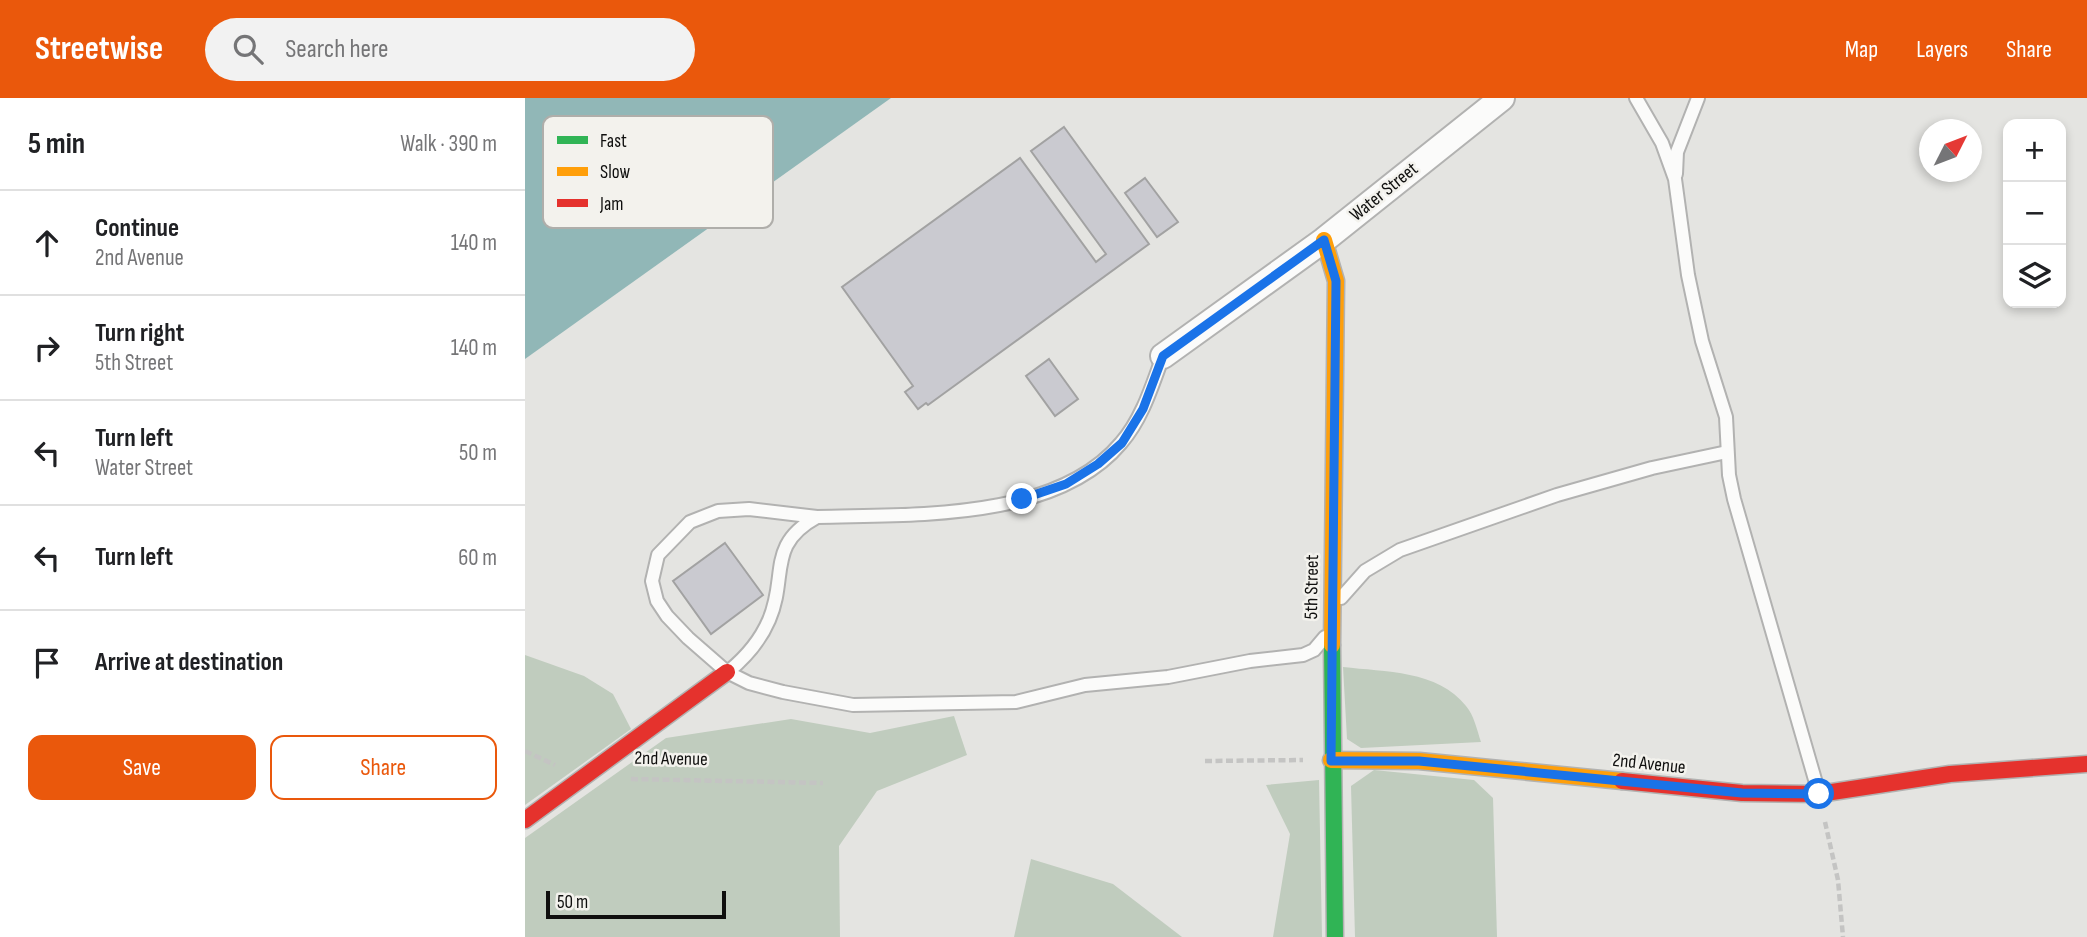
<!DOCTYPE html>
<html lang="en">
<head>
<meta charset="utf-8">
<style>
	body { margin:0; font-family:"Sofia Sans Condensed",sans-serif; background:#f2f2f2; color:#202124 }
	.controls { position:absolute; right:21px; top:21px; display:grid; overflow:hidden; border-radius:14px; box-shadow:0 4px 10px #0003 }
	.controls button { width:63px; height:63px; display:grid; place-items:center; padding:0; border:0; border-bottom:2px solid #e0e0e0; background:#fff; color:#202124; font:35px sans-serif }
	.compass { position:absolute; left:1394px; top:21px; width:63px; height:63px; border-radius:50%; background:#fff; box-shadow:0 4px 10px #0003; rotate:48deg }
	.scale { position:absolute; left:21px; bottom:18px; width:180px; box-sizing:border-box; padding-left:7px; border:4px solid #0f0f0e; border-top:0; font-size:19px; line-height:24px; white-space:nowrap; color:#0f0f0e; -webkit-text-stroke:5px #f3f2ed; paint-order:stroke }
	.stop { position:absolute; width:21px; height:21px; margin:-16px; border:5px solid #1a73e8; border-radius:50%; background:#fff }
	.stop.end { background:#1a73e8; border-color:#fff; box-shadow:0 2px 7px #0008 }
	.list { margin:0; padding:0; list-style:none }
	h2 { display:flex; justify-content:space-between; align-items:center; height:91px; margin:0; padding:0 28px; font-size:30px }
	h2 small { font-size:23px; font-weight:400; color:#757577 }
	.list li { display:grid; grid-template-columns:46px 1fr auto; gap:21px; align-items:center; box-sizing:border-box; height:105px; padding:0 28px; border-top:2px solid #e0e0e0 }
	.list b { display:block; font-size:26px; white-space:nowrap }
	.list p { margin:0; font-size:23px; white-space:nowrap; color:#757577 }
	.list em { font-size:23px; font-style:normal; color:#757577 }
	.actions { display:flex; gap:14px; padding:21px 28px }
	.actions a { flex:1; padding:16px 0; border:2px solid #ea580c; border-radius:14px; text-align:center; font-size:24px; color:#ea580c }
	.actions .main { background:#ea580c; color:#fff }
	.icon { flex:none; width:38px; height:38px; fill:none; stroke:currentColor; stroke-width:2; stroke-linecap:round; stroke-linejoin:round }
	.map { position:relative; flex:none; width:1562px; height:839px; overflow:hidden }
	header { display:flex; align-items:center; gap:42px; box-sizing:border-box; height:98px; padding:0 35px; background:#ea580c; color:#fff }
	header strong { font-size:33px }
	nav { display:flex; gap:38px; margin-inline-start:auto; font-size:24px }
	.search { width:490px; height:63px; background:#f2f2f2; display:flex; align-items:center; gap:18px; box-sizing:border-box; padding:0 24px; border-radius:38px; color:#757577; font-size:26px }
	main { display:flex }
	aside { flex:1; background:#fff }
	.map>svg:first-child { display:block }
	.green { fill:#c0ccbe }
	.water { fill:#91b7b7 }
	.building { fill:#cacad0; stroke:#a2a2a2; stroke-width:2 }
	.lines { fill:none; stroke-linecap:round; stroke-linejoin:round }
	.lane-casing { stroke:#b2b2b1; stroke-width:16 }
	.street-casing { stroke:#b2b2b1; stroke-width:28 }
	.fast-casing { stroke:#b2b2b1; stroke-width:19 }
	.slow-casing { stroke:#b2b2b1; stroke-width:19 }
	.jam-casing { stroke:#b2b2b1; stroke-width:19 }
	.path { stroke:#c4c4c3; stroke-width:4.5; stroke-dasharray:7 3.5; stroke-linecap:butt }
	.lane { stroke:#fbfbfa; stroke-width:12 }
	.street { stroke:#fbfbfa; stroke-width:24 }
	.fast { stroke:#30b455; stroke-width:16 }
	.slow { stroke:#ff9f0a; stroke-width:16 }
	.jam { stroke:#e5322d; stroke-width:16 }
	.route { stroke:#1a73e8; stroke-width:9 }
	.labels { text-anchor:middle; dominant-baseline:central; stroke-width:5; stroke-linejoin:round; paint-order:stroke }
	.street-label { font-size:19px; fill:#0f0f0e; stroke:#f3f2ed }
	.key { fill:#f3f2ed; stroke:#afaeaa; stroke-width:2 }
	.key-label { font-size:19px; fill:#0f0f0e }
</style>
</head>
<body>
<header>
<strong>Streetwise</strong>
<div class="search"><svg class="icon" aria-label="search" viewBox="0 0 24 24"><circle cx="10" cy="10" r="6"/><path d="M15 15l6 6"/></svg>Search here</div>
<nav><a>Map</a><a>Layers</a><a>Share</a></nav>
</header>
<main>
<aside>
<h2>5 min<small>Walk · 390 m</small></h2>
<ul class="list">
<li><svg class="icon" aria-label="ahead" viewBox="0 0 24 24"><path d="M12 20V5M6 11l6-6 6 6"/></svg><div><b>Continue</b><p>2nd Avenue</p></div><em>140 m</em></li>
<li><svg class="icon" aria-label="right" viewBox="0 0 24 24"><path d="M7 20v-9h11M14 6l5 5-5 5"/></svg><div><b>Turn right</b><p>5th Street</p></div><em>140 m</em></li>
<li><svg class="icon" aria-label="left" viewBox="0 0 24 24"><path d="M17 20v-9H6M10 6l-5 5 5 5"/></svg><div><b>Turn left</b><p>Water Street</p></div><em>50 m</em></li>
<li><svg class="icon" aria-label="left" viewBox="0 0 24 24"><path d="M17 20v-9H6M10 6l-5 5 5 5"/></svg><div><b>Turn left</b></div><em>60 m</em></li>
<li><svg class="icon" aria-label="arrive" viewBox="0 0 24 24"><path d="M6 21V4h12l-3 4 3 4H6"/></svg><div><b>Arrive at destination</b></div></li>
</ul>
<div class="actions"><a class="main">Save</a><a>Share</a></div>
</aside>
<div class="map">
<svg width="1562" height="839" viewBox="0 0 1562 839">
	<rect width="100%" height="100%" fill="#e4e4e1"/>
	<g class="green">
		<path d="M0 557 59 578 88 596 106 631 0 707Z"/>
		<path d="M818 569C860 574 913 572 941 608 949 617 952 632 956 644L836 650 822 641Z"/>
		<path d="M429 618 442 657 352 693 314 748 315 839H0V740L141 640 266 621 345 635Z"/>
		<path d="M849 672 949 682 968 700 972 839H830L826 688Z"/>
		<path d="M794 682 797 839H748L765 736 741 687Z"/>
		<path d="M506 761 588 786 657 839H489Z"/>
	</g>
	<path class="water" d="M0 0H366L0 261Z"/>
	<g class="building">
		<path d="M539 29 624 146 403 307 401 305 393 311 380 294 388 288 317 189 495 60 571 164 581 156 506 53Z"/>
		<path d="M620 80 653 124 632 139 600 95Z"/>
		<path d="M524 261 553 301 530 318 501 278Z"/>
		<path d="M200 445 238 497 186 536 148 483Z"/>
	</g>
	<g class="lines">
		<defs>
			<g id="lane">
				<path d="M1111 0 1137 45 1150 81 1163 177 1177 243 1201 319 1204 377 1209 401 1293 692"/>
				<path d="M1151 76 1152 54 1173 0"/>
				<path d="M292 419 224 411 193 413 165 424 133 457 127 483 132 503 142 518 163 540 202 574 224 585 258 594 328 607 491 604 560 587 643 579 725 563 778 557 789 552 800 539"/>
				<path d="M816 500 840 473 875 452 1032 397 1127 370 1202 354"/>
				<path d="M204 573C221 559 235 543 244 522 263 478 241 447 292 419 385 416 530 424 596 345 617 321 627 288 638 258"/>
			</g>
			<path id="street" d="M638 258 799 142 977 0"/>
			<path id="fast" d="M807 547 810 839"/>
			<g id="slow">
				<path d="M799 142 811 183 807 547"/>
				<path d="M806 662 894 663 1097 683"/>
			</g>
			<g id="jam">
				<path d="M1097 683 1217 695 1294 696 1425 676 1562 666"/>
				<path d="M0 722 202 574"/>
			</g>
		</defs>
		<use href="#lane" class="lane-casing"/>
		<use href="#street" class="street-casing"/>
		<use href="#fast" class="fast-casing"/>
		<use href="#slow" class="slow-casing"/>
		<use href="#jam" class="jam-casing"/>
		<g class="path">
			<path d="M0 653 30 667"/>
			<path d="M680 663 778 662"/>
			<path d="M106 681 298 685"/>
			<path d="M1300 724 1313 782 1318 839"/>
		</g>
		<use href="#lane" class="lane"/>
		<use href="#street" class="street"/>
		<use href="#fast" class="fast"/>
		<use href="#slow" class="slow"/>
		<use href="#jam" class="jam"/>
	</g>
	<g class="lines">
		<path class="route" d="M497 401 541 386 573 366 597 345 618 311 638 258 799 142 811 183 806 663H894L1217 695 1294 696"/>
	</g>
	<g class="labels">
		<g class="street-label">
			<text transform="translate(859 94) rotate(-39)">Water Street</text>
			<text transform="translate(787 489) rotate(-89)">5th Street</text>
			<text transform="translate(146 661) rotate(1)">2nd Avenue</text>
			<text transform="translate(1124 666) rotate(6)">2nd Avenue</text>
		</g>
	</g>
	<rect x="18" y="18" width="230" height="112" rx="10" class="key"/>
	<rect x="32" y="38" width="31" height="8" fill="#30b455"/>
	<rect x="32" y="69" width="31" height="9" fill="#ff9f0a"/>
	<rect x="32" y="101" width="31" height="8" fill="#e5322d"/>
	<g class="key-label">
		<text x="75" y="49">Fast</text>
		<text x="75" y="80">Slow</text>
		<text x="75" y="112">Jam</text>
	</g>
</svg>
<div class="controls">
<button>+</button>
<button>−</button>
<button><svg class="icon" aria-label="layers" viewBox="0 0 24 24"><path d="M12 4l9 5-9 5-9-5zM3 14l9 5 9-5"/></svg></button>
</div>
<svg class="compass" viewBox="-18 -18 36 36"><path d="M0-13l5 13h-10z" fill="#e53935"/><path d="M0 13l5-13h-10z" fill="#757577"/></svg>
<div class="scale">50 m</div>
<div class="stop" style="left:1294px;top:696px"></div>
<div class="stop end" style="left:497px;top:401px"></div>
</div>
</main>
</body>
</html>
